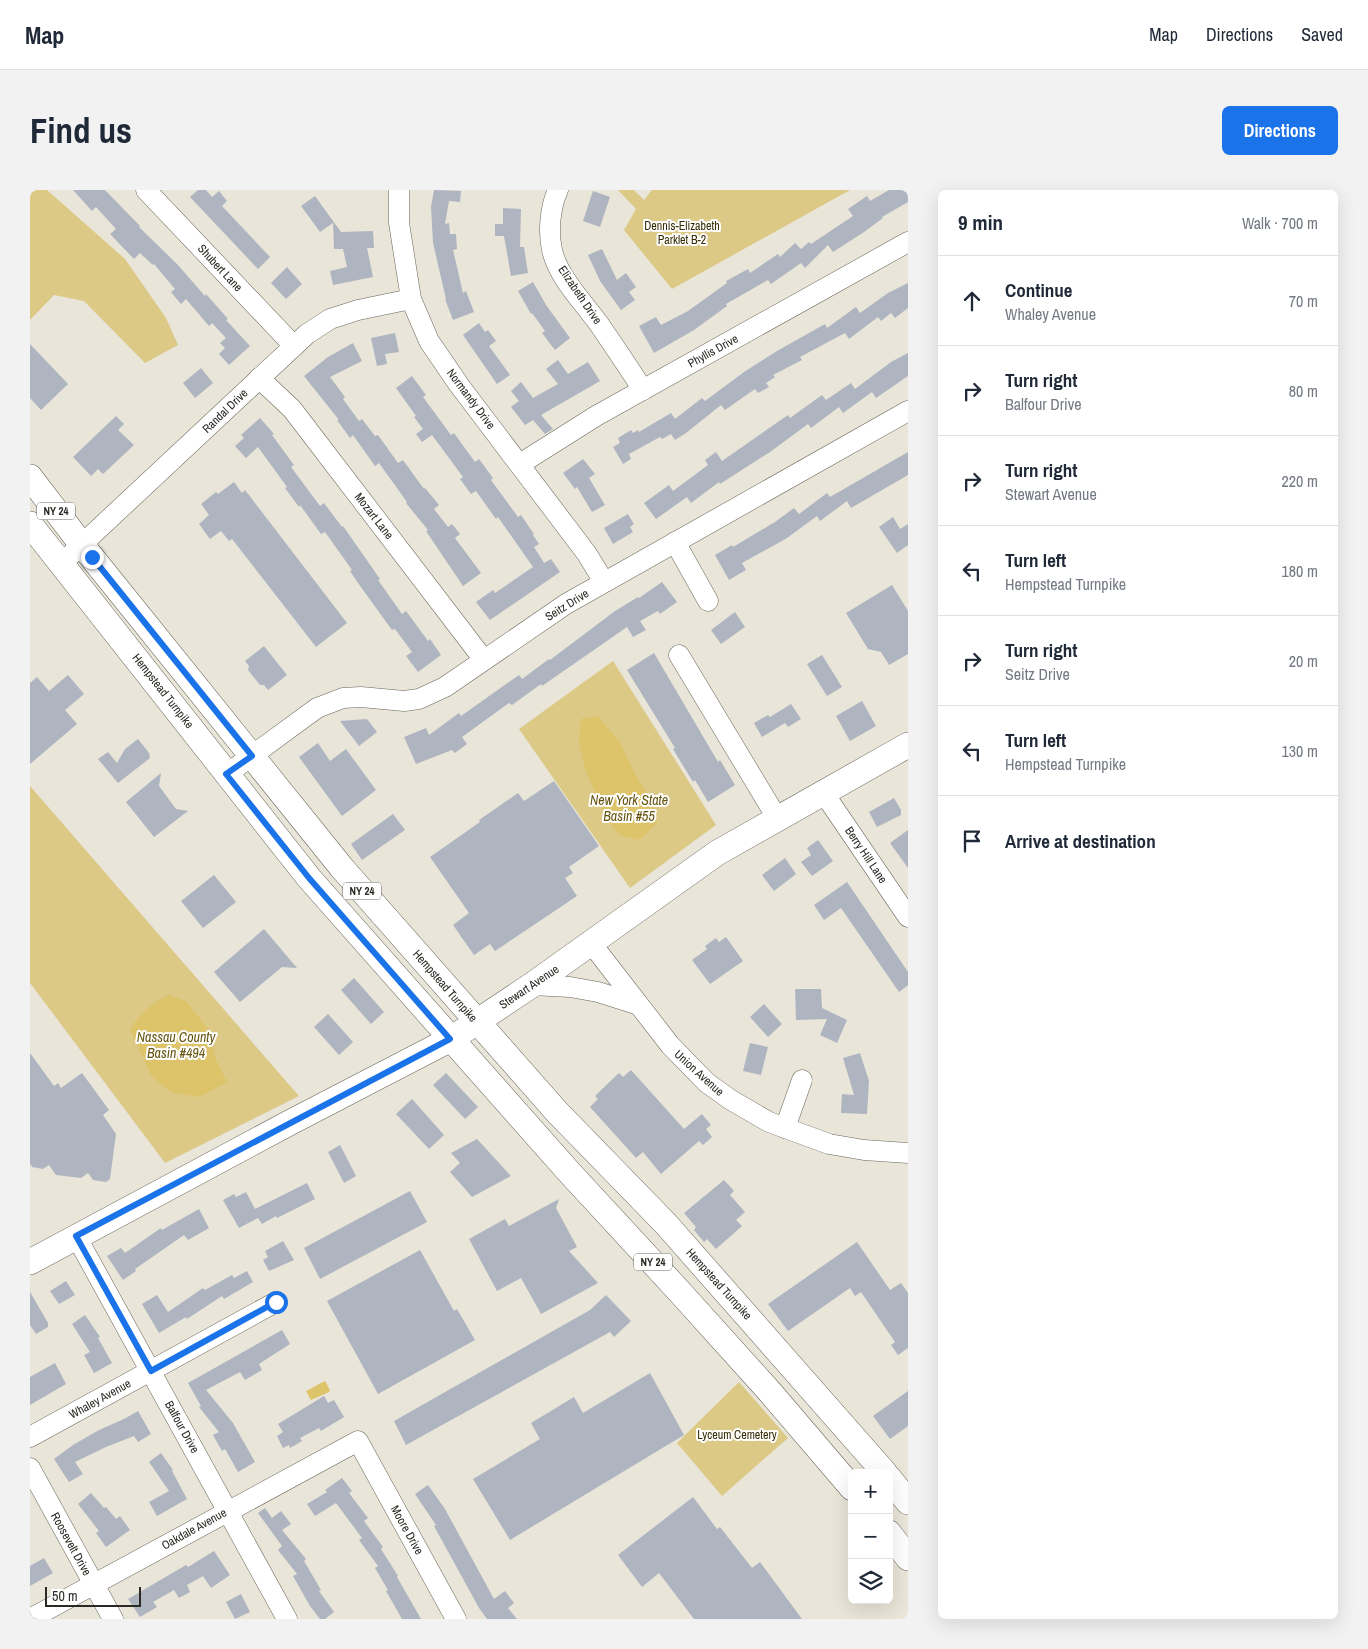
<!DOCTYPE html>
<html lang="en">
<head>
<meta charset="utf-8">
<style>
	body { margin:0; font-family:"Archivo Narrow",sans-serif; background:#f2f2f3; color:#1f2937 }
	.controls { position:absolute; right:15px; bottom:15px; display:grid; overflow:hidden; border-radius:8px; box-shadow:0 5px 20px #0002 }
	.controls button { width:45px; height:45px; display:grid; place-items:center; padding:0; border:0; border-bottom:1px solid #e0e1e3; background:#fff; color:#1f2937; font:25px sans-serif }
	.scale { position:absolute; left:15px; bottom:12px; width:96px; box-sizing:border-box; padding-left:5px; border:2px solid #2a2924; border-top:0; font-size:14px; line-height:18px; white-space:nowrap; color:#2a2924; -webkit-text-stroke:4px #fff; paint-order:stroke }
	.stop { position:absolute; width:15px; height:15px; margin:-11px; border:4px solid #1a73e8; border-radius:50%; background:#fff }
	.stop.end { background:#1a73e8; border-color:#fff; box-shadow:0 1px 5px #0008 }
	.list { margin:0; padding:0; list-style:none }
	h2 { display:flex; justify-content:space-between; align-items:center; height:65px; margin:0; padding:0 20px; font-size:21px }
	h2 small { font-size:16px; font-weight:400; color:#747a83 }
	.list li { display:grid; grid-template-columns:32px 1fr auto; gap:15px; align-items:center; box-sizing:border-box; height:90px; padding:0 20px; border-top:1px solid #e0e1e3 }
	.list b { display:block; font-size:19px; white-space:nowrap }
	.list p { margin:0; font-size:16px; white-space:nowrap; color:#747a83 }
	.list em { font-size:16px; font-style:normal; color:#747a83 }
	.icon { flex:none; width:28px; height:28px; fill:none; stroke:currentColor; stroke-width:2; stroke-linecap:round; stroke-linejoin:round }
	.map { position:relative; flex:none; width:878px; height:1429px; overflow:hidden; border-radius:8px }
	header { display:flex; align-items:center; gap:30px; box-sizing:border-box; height:70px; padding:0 25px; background:#fff; border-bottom:1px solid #e0e1e3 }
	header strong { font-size:24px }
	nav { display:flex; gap:28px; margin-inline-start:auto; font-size:18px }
	.intro { display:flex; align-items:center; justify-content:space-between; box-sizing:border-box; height:120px; padding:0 30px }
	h1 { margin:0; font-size:35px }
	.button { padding:12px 22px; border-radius:8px; background:#1a73e8; color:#fff; font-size:18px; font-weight:700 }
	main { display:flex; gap:30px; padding:0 30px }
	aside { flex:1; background:#fff; border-radius:8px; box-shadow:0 5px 20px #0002 }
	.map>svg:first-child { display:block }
	.green { fill:#dcc986 }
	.water { fill:#ddc36a }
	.building { fill:#aeb5c1 }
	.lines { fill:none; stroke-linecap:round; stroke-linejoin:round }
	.minor-casing { stroke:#686559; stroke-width:21 }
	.major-casing { stroke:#686559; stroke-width:26 }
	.minor { stroke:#fff; stroke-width:20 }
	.major { stroke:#fff; stroke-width:25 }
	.route { stroke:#1a73e8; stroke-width:6 }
	.labels { text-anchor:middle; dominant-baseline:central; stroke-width:4; stroke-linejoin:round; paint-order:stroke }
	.shield { fill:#fff; stroke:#6a6966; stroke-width:1 }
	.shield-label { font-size:11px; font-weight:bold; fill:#2a2924 }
	.park-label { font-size:12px; fill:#362b03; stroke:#fff }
	.street-label { font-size:12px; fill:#2a2924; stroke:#fff }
	.water-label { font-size:14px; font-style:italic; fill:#65540e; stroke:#fff }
</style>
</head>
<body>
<header>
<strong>Map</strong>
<nav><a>Map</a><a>Directions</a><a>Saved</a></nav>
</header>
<div class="intro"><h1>Find us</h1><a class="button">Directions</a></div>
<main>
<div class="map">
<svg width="878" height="1429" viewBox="0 0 878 1429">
	<rect width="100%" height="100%" fill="#e9e5d8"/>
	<g class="green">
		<path d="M0 0H17L95 69 136 128 148 155 115 173 54 111 24 105 0 130Z"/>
		<path d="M588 0H604L614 10 622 0H820L642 99 594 40 606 19Z"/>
		<path d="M583 471 686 635 600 698 489 539Z"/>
		<path d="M0 596 269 906 135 973 0 793Z"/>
		<path d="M709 1192 758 1248 692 1306 647 1253Z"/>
	</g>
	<g class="water">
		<path d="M568 526 591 554 606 586 622 611 627 633 609 650 589 645 576 627 556 582 549 552 551 529Z"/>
		<path d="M138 805 156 811 179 840 186 870 197 892 169 907 141 902 122 887 100 839C111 823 121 814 138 805Z"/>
		<path d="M295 1191 300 1200 299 1202 281 1210 276 1201Z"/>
	</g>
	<g class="building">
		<path d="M43 0H75L110 36 109 37 147 74 175 106 176 104 198 129 196 130 220 156 199 175 189 164 195 158 190 153 196 148 182 133 179 136 156 109 151 114 141 102 145 99 124 74 123 75 110 63 104 69 80 44 86 39 66 17 62 21Z"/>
		<path d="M168 0H176L182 7 189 1 197 11 192 16 240 67 228 79 160 7Z"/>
		<path d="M404 0 431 1 430 12 419 11 415 34 419 33 420 44H426L427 59 423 60 433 103 436 101 444 122 423 130 415 109H416L403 53 401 17Z"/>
		<path d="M859 0H878V12L852 27 853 28 834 42 803 62 798 55 775 78 771 73 741 94 738 90 696 114 697 116 664 140 624 163 609 136 626 127 631 135 658 121 697 93 696 91 718 79 720 83 748 64 750 67 765 53 771 59 779 52 781 54 823 26 818 19 837 6 840 11Z"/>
		<path d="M563 1 580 7 570 37 553 31Z"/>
		<path d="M285 6 311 42 343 41 344 58H337L343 87 303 95 300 81 317 77 313 59H304L303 33 290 42 271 16Z"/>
		<path d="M473 18 491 19 490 57H494L498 83 481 86 474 46H465V34H473Z"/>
		<path d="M572 59 587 90 596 83 606 97 599 102 605 110 591 120 570 91 558 65Z"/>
		<path d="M257 77 272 94 256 109 241 93Z"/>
		<path d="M503 92 516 115 540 148 525 160 512 143 515 141 502 123 501 124 488 101Z"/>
		<path d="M878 93V118L865 128 861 123 851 131 848 127 819 149 815 143 770 167 772 170 743 185 745 187 736 193 739 197 728 203 725 199 695 220 691 215 656 243 645 250 641 244 632 249 630 247 599 264 601 269 593 274 583 257 590 253 588 248 601 240 603 243 608 240 609 242 641 223 645 229 672 208 675 211 714 182 747 161 795 134 797 138 826 117 830 123 858 103Z"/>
		<path d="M449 133 455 142 458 140 466 151 459 156 480 185 467 194 433 145Z"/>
		<path d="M365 143 369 162 355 164 357 174 347 176 341 148Z"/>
		<path d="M323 153 332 171 300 187 315 207 313 209 329 231 332 229 345 246 348 245 368 273 373 270 394 299 395 298 409 315 404 319 418 337 422 334 430 344 425 348 451 383 433 396 396 341 398 340 376 313 377 312 349 273 345 276 323 245 320 248 307 230H309L274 186 298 167Z"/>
		<path d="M0 154 38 194 11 220 0 208Z"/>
		<path d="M878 163V186L846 208 842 202 813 223 809 217 781 238 778 234 740 262 690 294 689 292 661 313 657 307 626 329 614 313 639 295 643 301 678 275 675 270 686 262 692 271 758 225 760 228 792 205 796 210 821 193 825 199 861 172Z"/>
		<path d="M528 170 538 184 558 172 570 191 511 225 523 239 515 244 503 230 495 235 481 217 489 211 481 201 491 192 503 208 528 194 516 179Z"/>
		<path d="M171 178 183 193 165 208 153 193Z"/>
		<path d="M382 186 396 205 393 207 421 245 424 243 445 272 449 269 463 288 461 290 488 327 491 325 504 344 503 345 509 354 504 357 514 373 521 369 530 382 460 430 446 412 463 400 465 403 503 377 468 327 466 329 446 301 441 304 430 289 433 287 402 245 392 252 386 244 393 239 384 227 386 226 366 198Z"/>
		<path d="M86 226 94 234 88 240 104 255 73 284 68 279 61 286 43 267Z"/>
		<path d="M230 228 244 244 242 245 264 275 261 277 290 316 294 313 312 337 313 336 350 389 348 390 372 424 376 421 398 451 400 449 411 465 388 482 376 466 382 462 365 439 362 440 328 393 320 381 322 380 295 342 291 344 270 315 269 317 255 298 257 297 228 257 216 268 205 256 214 248 211 245Z"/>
		<path d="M878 262V285L821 318 817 311 790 331 787 326 757 348 712 373 716 380 699 390 685 365 702 355 703 357 745 332 764 318 769 324 797 303 800 307Z"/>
		<path d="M553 269 565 284 559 288 575 315 562 322 547 297 545 299 533 283Z"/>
		<path d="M204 292 212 303 215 300 317 433 286 457 202 349 199 351 191 341 180 349 169 334 179 325 171 314 186 302 188 304Z"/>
		<path d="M598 324 604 334 600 337 603 342 583 354 574 338Z"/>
		<path d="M863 327 870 339 878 334V355L867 363 849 337Z"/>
		<path d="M632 392 647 412 630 424 628 421 610 431 616 440 603 447 597 437 512 496 511 494 482 515 479 513 432 547 437 554 425 563 422 560 386 574 374 547 396 538 399 545 429 523 431 526 489 485 492 489 519 469 520 470 585 421 608 407 609 408Z"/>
		<path d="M862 395 878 421V464L859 475 851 462 838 459 816 423Z"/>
		<path d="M705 422 715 437 691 454 681 440Z"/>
		<path d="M234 456 257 485 238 500 234 495H230L218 480 219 476 215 471Z"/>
		<path d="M624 463 688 572 690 570 705 595 678 612 665 590 663 592 643 559 645 558 597 480Z"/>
		<path d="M792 465 812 497 797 506 777 474Z"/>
		<path d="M38 485 54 504 35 520 47 534 0 574V493L7 487 19 501Z"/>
		<path d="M832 511 846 536 820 551 806 526Z"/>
		<path d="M761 514 771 529 758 537 755 533 732 547 724 533 738 525 740 527Z"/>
		<path d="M337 529 347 542 329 556 310 531Z"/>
		<path d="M108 549 119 563 120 568 88 593 68 569 78 562 87 573 95 559Z"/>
		<path d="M288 553 300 571 316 559 346 600 312 626 269 567Z"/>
		<path d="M131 583 129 596 146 619 158 621 124 647 96 612Z"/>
		<path d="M524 591 569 656 539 677 543 683 535 688 547 706 465 761 460 754 444 765 423 735 439 723 400 667 450 632 449 630 488 603 494 611Z"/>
		<path d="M864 608 871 620V625L847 637 839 622Z"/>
		<path d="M363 624 375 640 332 670 321 654Z"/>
		<path d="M878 640V678L860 653Z"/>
		<path d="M788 650 803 671 782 686 771 672 781 665 777 658Z"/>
		<path d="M755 668 766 684 744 701 732 685Z"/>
		<path d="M184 685 206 712 173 738 151 711Z"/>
		<path d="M817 692 878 782V795L869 802 811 718 794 730 784 715Z"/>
		<path d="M234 739 267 778 252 777 210 812 184 782Z"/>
		<path d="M696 747 713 771 680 794 662 770 677 759 675 756 686 748 689 752Z"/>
		<path d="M324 788 354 822 341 834 311 800Z"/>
		<path d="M765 799H791L792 818 817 830 807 853 790 845 797 829 766 830Z"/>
		<path d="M734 814 752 834 738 847 720 827Z"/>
		<path d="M298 824 323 852 309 865 284 837Z"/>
		<path d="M720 853 738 857 731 885 713 881Z"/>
		<path d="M0 863 24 896 28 893 31 898 52 883 79 920 73 925 86 944 80 989 76 992 63 990 58 983 51 988 26 985 19 975 13 979 2 977 0 974Z"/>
		<path d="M830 863 839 891 837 924 811 923 812 904 824 905 813 868Z"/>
		<path d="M601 880 654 939 672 924 681 935 676 939 682 947 673 955 669 951 631 984 613 962 606 968 560 917 568 909 565 906 589 883 593 887Z"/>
		<path d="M416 883 448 917 435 929 403 895Z"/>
		<path d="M382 909 414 945 399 959 366 924Z"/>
		<path d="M447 949 481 986 442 1007 420 982 430 973 421 963Z"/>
		<path d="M310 955 326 986 314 993 298 962Z"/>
		<path d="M694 990 704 1001 700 1005 715 1022 706 1030 712 1036 686 1059 677 1049 674 1052 664 1040 666 1037 654 1023Z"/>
		<path d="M277 993 285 1009 247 1028 246 1026 232 1034 228 1028 209 1038 193 1010 204 1004 206 1007 216 1002 225 1019Z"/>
		<path d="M380 1001 397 1032 290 1089 274 1058Z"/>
		<path d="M529 1009 526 1018 547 1057 539 1061 568 1093 511 1124 491 1088 467 1101 439 1049 475 1029 479 1036Z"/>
		<path d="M169 1019 179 1038 158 1050 154 1045 105 1079 106 1081 93 1090 77 1066 91 1058 95 1063 131 1038 132 1040Z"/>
		<path d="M253 1051 264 1070 239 1081 233 1070 238 1067 235 1061Z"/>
		<path d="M827 1052 860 1100 871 1093 878 1103V1158L868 1165 861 1155 865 1152 831 1102 825 1106 820 1098 758 1141 738 1114Z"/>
		<path d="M390 1060 424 1121 427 1119 445 1150 348 1204 297 1111Z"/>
		<path d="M217 1081 223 1092 194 1109 192 1106 157 1129 156 1127 129 1143 112 1114 127 1105 138 1122 173 1098 175 1100 202 1085 204 1088Z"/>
		<path d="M36 1091 45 1105 29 1114 20 1101Z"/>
		<path d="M0 1102 18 1133V1137L6 1144 0 1135Z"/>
		<path d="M576 1105 601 1131 584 1147 580 1142 376 1255 364 1231 560 1120Z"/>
		<path d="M55 1125 70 1147 68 1148 82 1173 64 1183 54 1165 60 1162 42 1134Z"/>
		<path d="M252 1140 260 1154 229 1174 232 1180 215 1190 210 1182 176 1200 203 1233 225 1272 208 1282 195 1259 192 1261 183 1245 189 1242 169 1217 171 1216 158 1193Z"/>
		<path d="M25 1173 36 1194 0 1215V1187Z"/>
		<path d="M620 1183 654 1245 480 1350 443 1289 510 1249 501 1233 544 1207 553 1223Z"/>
		<path d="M878 1201V1236L860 1249 843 1226Z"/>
		<path d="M294 1206 298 1213 304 1210 314 1227 291 1241 289 1238 270 1248 272 1251 260 1258 259 1255 253 1258 247 1246 253 1242 248 1234Z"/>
		<path d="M108 1221 121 1244 108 1252 104 1246 76 1257 45 1272 53 1284 39 1292 24 1269 43 1255 69 1240 94 1229Z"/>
		<path d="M131 1263 143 1280 142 1281 157 1309 127 1326 119 1312 139 1301 119 1272Z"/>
		<path d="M312 1288 322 1301 319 1303 338 1328 334 1331 353 1357 351 1359 368 1386 367 1387 391 1429H372L356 1401 358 1400 345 1378 348 1376 329 1350 332 1348 306 1313 285 1326 277 1314 297 1302 295 1300Z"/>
		<path d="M398 1295 415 1319 464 1409 475 1401 484 1413 478 1418 487 1429H457L449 1418 404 1336 406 1335 385 1304Z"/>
		<path d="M61 1303 74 1318 76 1317 86 1329 90 1326 100 1340 76 1357 66 1343 69 1341 48 1314Z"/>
		<path d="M663 1307 687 1339 690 1337 722 1378 730 1372 772 1429H664L629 1383 612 1397 588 1365Z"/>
		<path d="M235 1318 242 1328 251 1321 261 1334 252 1340 276 1369 274 1371 291 1400 289 1401 304 1422 295 1429H290L280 1416 263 1386 267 1384 248 1360 252 1356 228 1323Z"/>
		<path d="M184 1361 200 1385 181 1398 173 1386 157 1395 160 1402 149 1408 144 1400 123 1412 127 1417 110 1427 98 1409 156 1375 158 1377Z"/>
		<path d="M14 1368 23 1383 0 1396V1376Z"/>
		<path d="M211 1404 220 1422 205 1429 196 1412Z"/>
	</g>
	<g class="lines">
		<defs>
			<g id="minor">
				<path d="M116 0 264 156"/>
				<path d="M369 0V33L381 109 399 151 429 195 557 364 574 392"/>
				<path d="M528 0C520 17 518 42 522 60 528 87 553 112 569 134 584 156 599 178 613 200"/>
				<path d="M229 188 262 219 454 470"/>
				<path d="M490 274 566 226 878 52"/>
				<path d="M645 352 678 411"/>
				<path d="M32 373 277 144 300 129 328 120 381 109"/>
				<path d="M649 465 747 628"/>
				<path d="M197 584 287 518 313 508 331 507 374 511 389 509 415 497 536 414 878 221"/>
				<path d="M793 602 878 727"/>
				<path d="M561 753 640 855 677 893 701 910 739 932 799 954 834 960 878 963"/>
				<path d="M502 795 540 797 568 802 609 815"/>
				<path d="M755 938 772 890"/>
				<path d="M46 1046 257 1429"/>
				<path d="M0 1247 246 1112"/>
				<path d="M0 1278 83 1429"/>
				<path d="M0 1429 328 1251 426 1429"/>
			</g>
			<g id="major">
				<path d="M0 287 52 355 312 678 527 922 636 1034 855 1283"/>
				<path d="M0 334 279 688 539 982 648 1100 740 1202 822 1298"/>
				<path d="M0 1072 261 932 421 849 502 795 687 663 878 555"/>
				<path d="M859 1288 878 1312"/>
				<path d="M859 1343 878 1368"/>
			</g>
		</defs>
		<use href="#minor" class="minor-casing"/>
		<use href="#major" class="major-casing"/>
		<use href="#minor" class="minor"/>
		<use href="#major" class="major"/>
	</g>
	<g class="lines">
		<path class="route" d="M62 367 222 566 196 584 279 688 420 849 46 1046 121 1181 246 1112"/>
	</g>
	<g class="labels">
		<g class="shield">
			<rect x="7" y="312.5" width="38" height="17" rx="4"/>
			<rect x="313" y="692.5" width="38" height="17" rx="4"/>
			<rect x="604" y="1063.5" width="38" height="17" rx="4"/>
		</g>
		<g class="shield-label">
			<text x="26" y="321">NY 24</text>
			<text x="332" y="701">NY 24</text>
			<text x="623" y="1072">NY 24</text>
		</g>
		<g class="park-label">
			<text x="652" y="36">Dennis-Elizabeth<tspan x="652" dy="14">Parklet B-2</tspan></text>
			<text x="707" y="1245">Lyceum Cemetery</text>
		</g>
		<g class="street-label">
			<text transform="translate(190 78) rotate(47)">Shubert Lane</text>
			<text transform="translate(550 105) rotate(56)">Elizabeth Drive</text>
			<text transform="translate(683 161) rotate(-29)">Phyllis Drive</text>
			<text transform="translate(441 209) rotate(53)">Normandy Drive</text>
			<text transform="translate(195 221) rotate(-44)">Randal Drive</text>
			<text transform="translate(344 326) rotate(52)">Mozart Lane</text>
			<text transform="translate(537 415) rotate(-32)">Seitz Drive</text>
			<text transform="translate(133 501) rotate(52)">Hempstead Turnpike</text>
			<text transform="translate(836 665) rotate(56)">Berry Hill Lane</text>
			<text transform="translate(415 796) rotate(49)">Hempstead Turnpike</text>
			<text transform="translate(499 797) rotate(-34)">Stewart Avenue</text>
			<text transform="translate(669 883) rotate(42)">Union Avenue</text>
			<text transform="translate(689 1094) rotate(48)">Hempstead Turnpike</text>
			<text transform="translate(70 1209) rotate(-29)">Whaley Avenue</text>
			<text transform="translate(152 1237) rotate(61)">Balfour Drive</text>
			<text transform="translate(164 1339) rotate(-29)">Oakdale Avenue</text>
			<text transform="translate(377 1340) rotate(61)">Moore Drive</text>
			<text transform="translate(41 1354) rotate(61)">Roosevelt Drive</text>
		</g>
		<g class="water-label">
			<text x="599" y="610">New York State<tspan x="599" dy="16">Basin #55</tspan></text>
			<text x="146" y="847">Nassau County<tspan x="146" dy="16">Basin #494</tspan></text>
		</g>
	</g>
</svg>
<div class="controls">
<button>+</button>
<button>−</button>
<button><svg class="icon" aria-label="layers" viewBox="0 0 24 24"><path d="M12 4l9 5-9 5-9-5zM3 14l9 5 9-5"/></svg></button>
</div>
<div class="scale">50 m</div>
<div class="stop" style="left:246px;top:1112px"></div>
<div class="stop end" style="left:62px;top:367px"></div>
</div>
<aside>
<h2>9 min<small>Walk · 700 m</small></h2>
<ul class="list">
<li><svg class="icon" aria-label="ahead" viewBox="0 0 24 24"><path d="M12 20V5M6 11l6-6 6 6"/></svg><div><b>Continue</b><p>Whaley Avenue</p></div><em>70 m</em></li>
<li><svg class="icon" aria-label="right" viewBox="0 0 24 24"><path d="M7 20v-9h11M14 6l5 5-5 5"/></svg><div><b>Turn right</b><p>Balfour Drive</p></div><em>80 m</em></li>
<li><svg class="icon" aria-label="right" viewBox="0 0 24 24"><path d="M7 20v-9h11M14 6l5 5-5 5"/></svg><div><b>Turn right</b><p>Stewart Avenue</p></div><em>220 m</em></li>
<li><svg class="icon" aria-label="left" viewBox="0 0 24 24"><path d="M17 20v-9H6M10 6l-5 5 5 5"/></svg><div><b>Turn left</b><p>Hempstead Turnpike</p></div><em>180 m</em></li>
<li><svg class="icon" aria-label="right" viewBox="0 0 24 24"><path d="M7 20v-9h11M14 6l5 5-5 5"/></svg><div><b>Turn right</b><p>Seitz Drive</p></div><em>20 m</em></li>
<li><svg class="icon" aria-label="left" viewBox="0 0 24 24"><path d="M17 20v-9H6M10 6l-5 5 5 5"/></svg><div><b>Turn left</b><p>Hempstead Turnpike</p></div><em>130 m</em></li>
<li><svg class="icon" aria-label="arrive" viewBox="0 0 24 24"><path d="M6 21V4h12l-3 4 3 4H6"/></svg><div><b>Arrive at destination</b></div></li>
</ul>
</aside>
</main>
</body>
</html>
